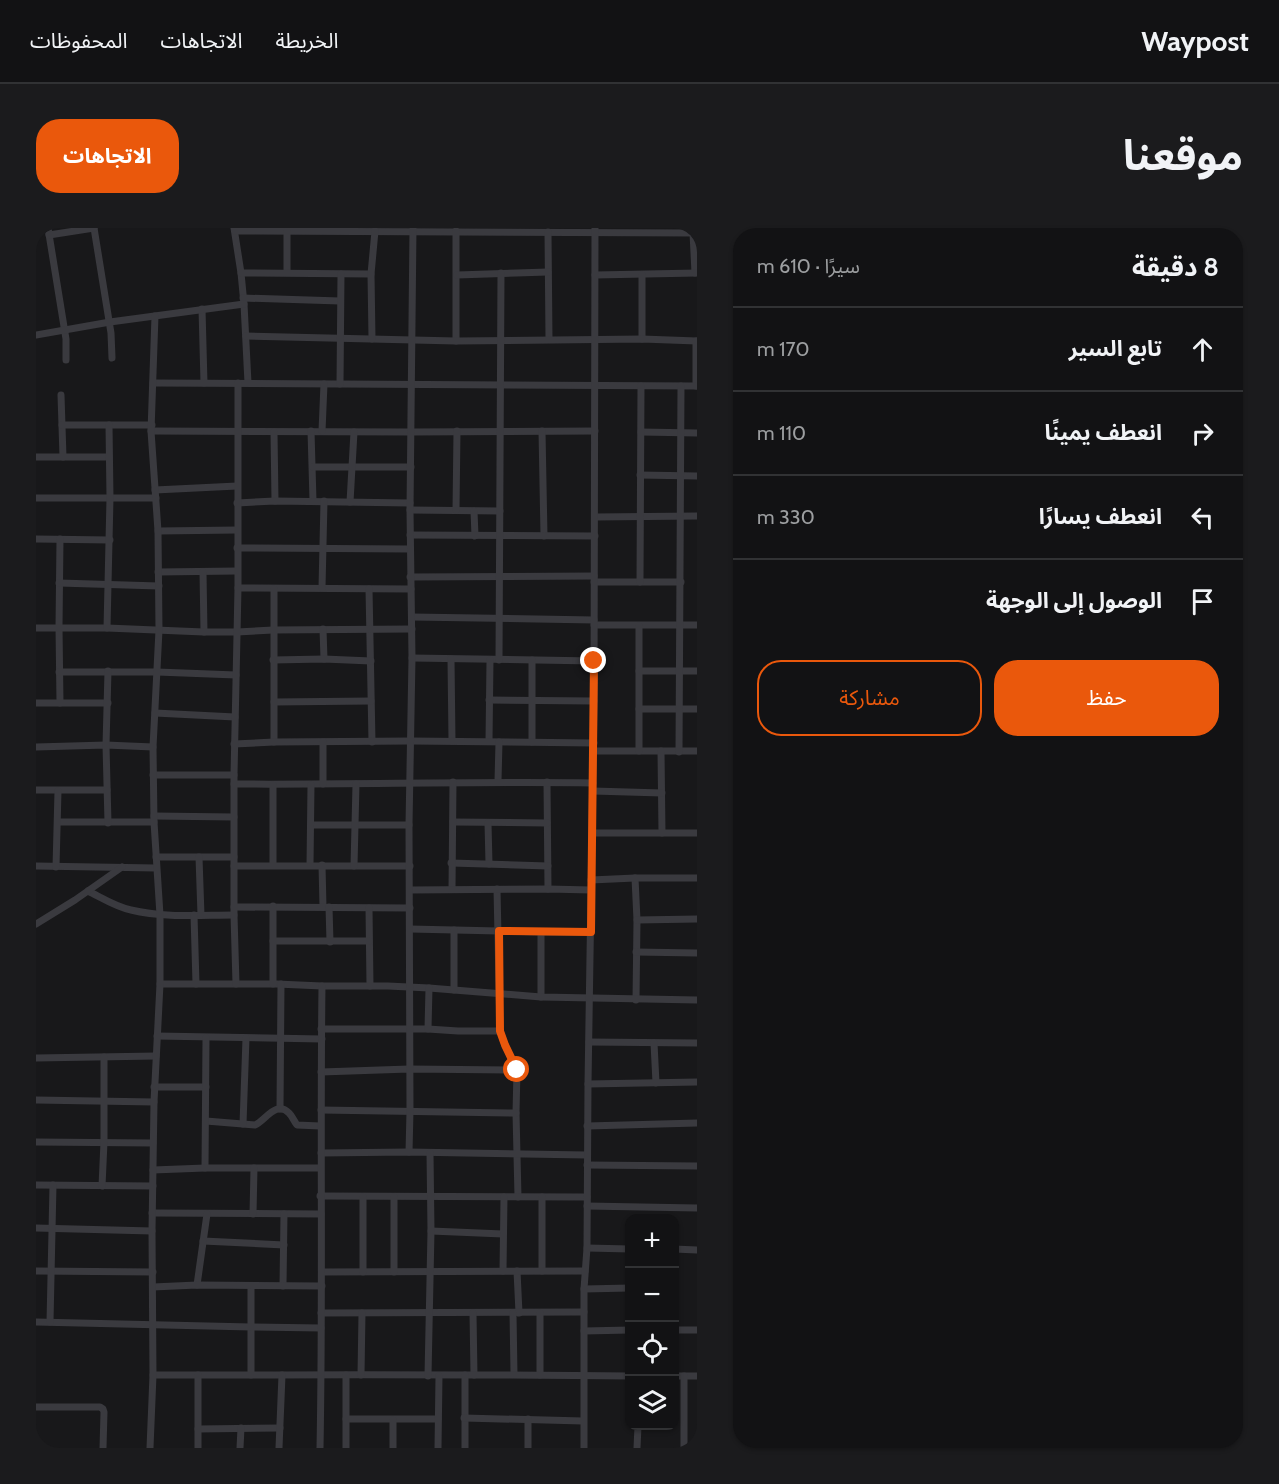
<!DOCTYPE html>
<html lang="ar">
<head>
<meta charset="utf-8">
<style>
	body { margin:0; font-family:Cabin,"Noto Sans Arabic",sans-serif; background:#1b1b1d; color:#f1f3f6; direction:rtl }
	.controls { position:absolute; right:18px; bottom:18px; display:grid; overflow:hidden; border-radius:12px; box-shadow:0 2px 4px #0004 }
	.controls button { width:54px; height:54px; display:grid; place-items:center; padding:0; border:0; border-bottom:2px solid #313234; background:#121214; color:#f1f3f6; font:30px sans-serif }
	.stop { position:absolute; width:18px; height:18px; margin:-14px; border:4px solid #ea580c; border-radius:50%; background:#fff }
	.stop.end { background:#ea580c; border-color:#fff; box-shadow:0 2px 6px #0008 }
	.list { margin:0; padding:0; list-style:none }
	h2 { display:flex; justify-content:space-between; align-items:center; height:78px; margin:0; padding:0 24px; font-size:26px }
	h2 small { font-size:20px; font-weight:400; color:#9c9ea0 }
	.list li { display:grid; grid-template-columns:39px 1fr auto; gap:18px; align-items:center; box-sizing:border-box; height:84px; padding:0 24px; border-top:2px solid #313234 }
	.list b { display:block; font-size:22px; white-space:nowrap }
	.list em { font-size:20px; font-style:normal; color:#9c9ea0 }
	.actions { display:flex; gap:12px; padding:18px 24px }
	.actions a { flex:1; padding:14px 0; border:2px solid #ea580c; border-radius:24px; text-align:center; font-size:21px; color:#ea580c }
	.actions .main { background:#ea580c; color:#fff }
	.icon { flex:none; width:33px; height:33px; fill:none; stroke:currentColor; stroke-width:2; stroke-linecap:round; stroke-linejoin:round }
	.map { position:relative; flex:none; width:661px; height:1220px; overflow:hidden; direction:ltr; border-radius:24px }
	header { display:flex; align-items:center; gap:36px; box-sizing:border-box; height:84px; padding:0 30px; background:#121214; border-bottom:2px solid #313234 }
	header strong { font-size:28px }
	nav { display:flex; gap:33px; margin-inline-start:auto; font-size:21px }
	.intro { display:flex; align-items:center; justify-content:space-between; box-sizing:border-box; height:144px; padding:0 36px }
	h1 { margin:0; font-size:42px }
	.button { padding:15px 27px; border-radius:24px; background:#ea580c; color:#fff; font-size:21px; font-weight:700 }
	main { display:flex; gap:36px; padding:0 36px }
	aside { flex:1; background:#121214; border-radius:24px; box-shadow:0 2px 4px #0004 }
	.map>svg:first-child { display:block }
	.lines { fill:none; stroke-linecap:round; stroke-linejoin:round }
	.minor { stroke:#3a3a3f; stroke-width:7 }
	.route { stroke:#ea580c; stroke-width:8 }
</style>
</head>
<body>
<header>
<strong>Waypost</strong>
<nav><a>الخريطة</a><a>الاتجاهات</a><a>المحفوظات</a></nav>
</header>
<div class="intro"><h1>موقعنا</h1><a class="button">الاتجاهات</a></div>
<main>
<aside>
<h2>8 دقيقة<small>سيرًا · 610 m</small></h2>
<ul class="list">
<li><svg class="icon" aria-label="ahead" viewBox="0 0 24 24"><path d="M12 20V5M6 11l6-6 6 6"/></svg><div><b>تابع السير</b></div><em>170 m</em></li>
<li><svg class="icon" aria-label="right" viewBox="0 0 24 24"><path d="M7 20v-9h11M14 6l5 5-5 5"/></svg><div><b>انعطف يمينًا</b></div><em>110 m</em></li>
<li><svg class="icon" aria-label="left" viewBox="0 0 24 24"><path d="M17 20v-9H6M10 6l-5 5 5 5"/></svg><div><b>انعطف يسارًا</b></div><em>330 m</em></li>
<li><svg class="icon" aria-label="arrive" viewBox="0 0 24 24"><path d="M6 21V4h12l-3 4 3 4H6"/></svg><div><b>الوصول إلى الوجهة</b></div></li>
</ul>
<div class="actions"><a class="main">حفظ</a><a>مشاركة</a></div>
</aside>
<div class="map">
<svg width="661" height="1220" viewBox="0 0 661 1220">
	<rect width="100%" height="100%" fill="#18181a"/>
	<g class="lines">
		<g class="minor">
			<path d="M12 0 30 111V132"/>
			<path d="M58 0 75 105 76 130"/>
			<path d="M198 0 205 45 208 76 212 155"/>
			<path d="M199 3 661 5"/>
			<path d="M251 3V44"/>
			<path d="M420 3V113"/>
			<path d="M512 4 513 111"/>
			<path d="M657 5 659 45"/>
			<path d="M13 7 58 0"/>
			<path d="M205 45 335 46"/>
			<path d="M421 47 512 44"/>
			<path d="M559 47 661 45"/>
			<path d="M606 47V111"/>
			<path d="M207 70 304 73"/>
			<path d="M166 81 168 155"/>
			<path d="M0 107 74 94 208 76"/>
			<path d="M210 108 420 113 606 111 661 113"/>
			<path d="M336 111 335 46 339 3"/>
			<path d="M660 113V158"/>
			<path d="M117 155 661 158"/>
			<path d="M304 156 305 46"/>
			<path d="M25 167 27 229"/>
			<path d="M26 197H116"/>
			<path d="M115 203 375 204 559 203"/>
			<path d="M275 203 277 273"/>
			<path d="M286 203 288 156"/>
			<path d="M506 203 508 308"/>
			<path d="M238 204 239 273"/>
			<path d="M605 204 661 205"/>
			<path d="M0 229H73"/>
			<path d="M277 239H375"/>
			<path d="M604 247 661 248"/>
			<path d="M119 262 201 258"/>
			<path d="M0 270H120"/>
			<path d="M314 274 318 204"/>
			<path d="M201 275 239 273 374 275"/>
			<path d="M374 282 464 283"/>
			<path d="M420 282 421 203"/>
			<path d="M438 283 439 308"/>
			<path d="M559 289 661 288"/>
			<path d="M122 303 201 302"/>
			<path d="M374 307 559 308"/>
			<path d="M0 311 74 312"/>
			<path d="M24 311 23 399 24 475"/>
			<path d="M201 320 374 321"/>
			<path d="M122 344 201 343"/>
			<path d="M167 344 168 404"/>
			<path d="M374 349 558 348"/>
			<path d="M558 354H645"/>
			<path d="M604 354 605 158"/>
			<path d="M23 355 123 358"/>
			<path d="M202 360 375 361"/>
			<path d="M286 360 288 273"/>
			<path d="M333 361 336 514"/>
			<path d="M376 389 558 392"/>
			<path d="M558 397H661"/>
			<path d="M0 400H71L168 404H201L237 402 376 401"/>
			<path d="M71 400 74 270 73 197"/>
			<path d="M287 401 288 431"/>
			<path d="M376 430 558 433"/>
			<path d="M415 431 416 513"/>
			<path d="M237 432 288 431 335 433"/>
			<path d="M463 432 465 45"/>
			<path d="M603 443H661"/>
			<path d="M23 444H121L200 447"/>
			<path d="M453 472 558 473"/>
			<path d="M238 474 335 473"/>
			<path d="M0 475H72"/>
			<path d="M603 481H661"/>
			<path d="M119 485 199 489"/>
			<path d="M453 513 454 432"/>
			<path d="M238 514V361"/>
			<path d="M496 514V432"/>
			<path d="M198 516 238 514 375 513 558 515"/>
			<path d="M0 519 70 517 117 519"/>
			<path d="M558 523H661"/>
			<path d="M603 523V398"/>
			<path d="M625 523 626 605"/>
			<path d="M643 524 645 158"/>
			<path d="M117 547H198"/>
			<path d="M462 553 463 514"/>
			<path d="M511 554 512 661"/>
			<path d="M198 556C317 557 437 553 557 555"/>
			<path d="M287 556V514"/>
			<path d="M0 562H71"/>
			<path d="M557 563 626 565"/>
			<path d="M118 588 198 589"/>
			<path d="M22 594H118"/>
			<path d="M417 594 511 595"/>
			<path d="M72 595 70 517 72 443"/>
			<path d="M452 595 453 636"/>
			<path d="M275 597H373"/>
			<path d="M556 605H661"/>
			<path d="M120 629H198"/>
			<path d="M163 629 165 687"/>
			<path d="M415 635 512 638"/>
			<path d="M237 637V557"/>
			<path d="M274 637 275 557"/>
			<path d="M286 637 287 679"/>
			<path d="M0 638 120 640"/>
			<path d="M198 638H374"/>
			<path d="M318 638 320 556"/>
			<path d="M20 639 22 563"/>
			<path d="M599 650 601 692 600 772"/>
			<path d="M555 652 599 650H661"/>
			<path d="M416 661 417 554"/>
			<path d="M461 661 464 803 469 817 481 842 480 885 482 969"/>
			<path d="M374 662 512 661 555 662"/>
			<path d="M52 663C66 670 80 679 95 682 128 690 164 687 198 687"/>
			<path d="M198 679 374 680"/>
			<path d="M293 679 294 714"/>
			<path d="M333 680 334 758"/>
			<path d="M158 687 160 756"/>
			<path d="M601 692 661 691"/>
			<path d="M0 696 39 672 86 639"/>
			<path d="M374 701 505 704V769"/>
			<path d="M505 704H555"/>
			<path d="M237 713H333"/>
			<path d="M600 724 661 725"/>
			<path d="M124 756H241L286 758H352L393 760 505 769 661 772"/>
			<path d="M200 756 198 687V547L202 360V155"/>
			<path d="M237 756V678"/>
			<path d="M418 762V702"/>
			<path d="M285 801H392L422 803H464"/>
			<path d="M392 801 393 760"/>
			<path d="M121 808 286 811"/>
			<path d="M553 814 661 815"/>
			<path d="M618 815 620 855"/>
			<path d="M0 830 120 828"/>
			<path d="M285 844 373 841 481 842"/>
			<path d="M552 856 661 854"/>
			<path d="M118 859H170"/>
			<path d="M0 872 118 874"/>
			<path d="M244 881 245 756"/>
			<path d="M285 882 480 885"/>
			<path d="M170 893 219 897C229 893 240 872 253 885 256 888 258 893 261 897L284 898"/>
			<path d="M207 896 210 810"/>
			<path d="M551 898 661 895"/>
			<path d="M0 914 117 915"/>
			<path d="M373 924 374 883 373 597 376 430 374 282 377 0"/>
			<path d="M285 925 373 924 551 927"/>
			<path d="M551 937 661 938"/>
			<path d="M169 940 170 810"/>
			<path d="M117 942 169 940H284"/>
			<path d="M0 957 117 958"/>
			<path d="M66 958 68 914V829"/>
			<path d="M284 968 551 969"/>
			<path d="M506 969V1043"/>
			<path d="M551 978 661 980"/>
			<path d="M116 985 285 986"/>
			<path d="M217 986 218 940"/>
			<path d="M0 1000 116 1003"/>
			<path d="M395 1003 467 1006"/>
			<path d="M167 1013 248 1017"/>
			<path d="M551 1020 594 1021"/>
			<path d="M638 1021 661 1022"/>
			<path d="M0 1043 117 1044"/>
			<path d="M467 1043 468 969"/>
			<path d="M481 1043 483 1085"/>
			<path d="M286 1044 549 1043"/>
			<path d="M327 1044V969"/>
			<path d="M358 1044V969"/>
			<path d="M161 1057 171 986"/>
			<path d="M215 1058V1147"/>
			<path d="M247 1058 248 986"/>
			<path d="M117 1059 161 1057 286 1058"/>
			<path d="M548 1061 594 1060"/>
			<path d="M285 1085 548 1084"/>
			<path d="M437 1085 438 1147"/>
			<path d="M477 1085 478 1146"/>
			<path d="M504 1085V1147"/>
			<path d="M0 1094 215 1099 285 1100"/>
			<path d="M14 1094 17 957"/>
			<path d="M638 1102H661"/>
			<path d="M548 1103 594 1102"/>
			<path d="M117 1147C276 1147 435 1146 594 1148"/>
			<path d="M325 1147 326 1085"/>
			<path d="M429 1147V1220"/>
			<path d="M392 1148 395 1003 394 925"/>
			<path d="M638 1148H661"/>
			<path d="M0 1179H64L67 1181 68 1184 67 1220"/>
			<path d="M428 1190 547 1193"/>
			<path d="M310 1191H402"/>
			<path d="M492 1191V1220"/>
			<path d="M162 1201 244 1200"/>
			<path d="M114 1220 117 1147 116 1003 118 874 124 756V687L118 594 117 519 123 402 122 303 115 203 119 88"/>
			<path d="M162 1220V1147"/>
			<path d="M204 1220 205 1200"/>
			<path d="M243 1220 246 1147"/>
			<path d="M284 1220C287 1066 284 912 286 758"/>
			<path d="M310 1220V1147"/>
			<path d="M357 1220V1192"/>
			<path d="M402 1220 403 1148"/>
			<path d="M548 1220V1061L551 1020 552 856 558 473 559 0"/>
			<path d="M601 1220 602 1198"/>
			<path d="M648 1220V1148"/>
		</g>
	</g>
	<g class="lines">
		<path class="route" d="M481 842 469 817 464 803 463 703 555 704 558 433"/>
	</g>
</svg>
<div class="controls">
<button>+</button>
<button>−</button>
<button><svg class="icon" aria-label="locate" viewBox="0 0 24 24"><circle cx="12" cy="12" r="6"/><path d="M12 2v4M12 18v4M2 12h4M18 12h4"/></svg></button>
<button><svg class="icon" aria-label="layers" viewBox="0 0 24 24"><path d="M12 4l9 5-9 5-9-5zM3 14l9 5 9-5"/></svg></button>
</div>
<div class="stop" style="left:481px;top:842px"></div>
<div class="stop end" style="left:558px;top:433px"></div>
</div>
</main>
</body>
</html>
